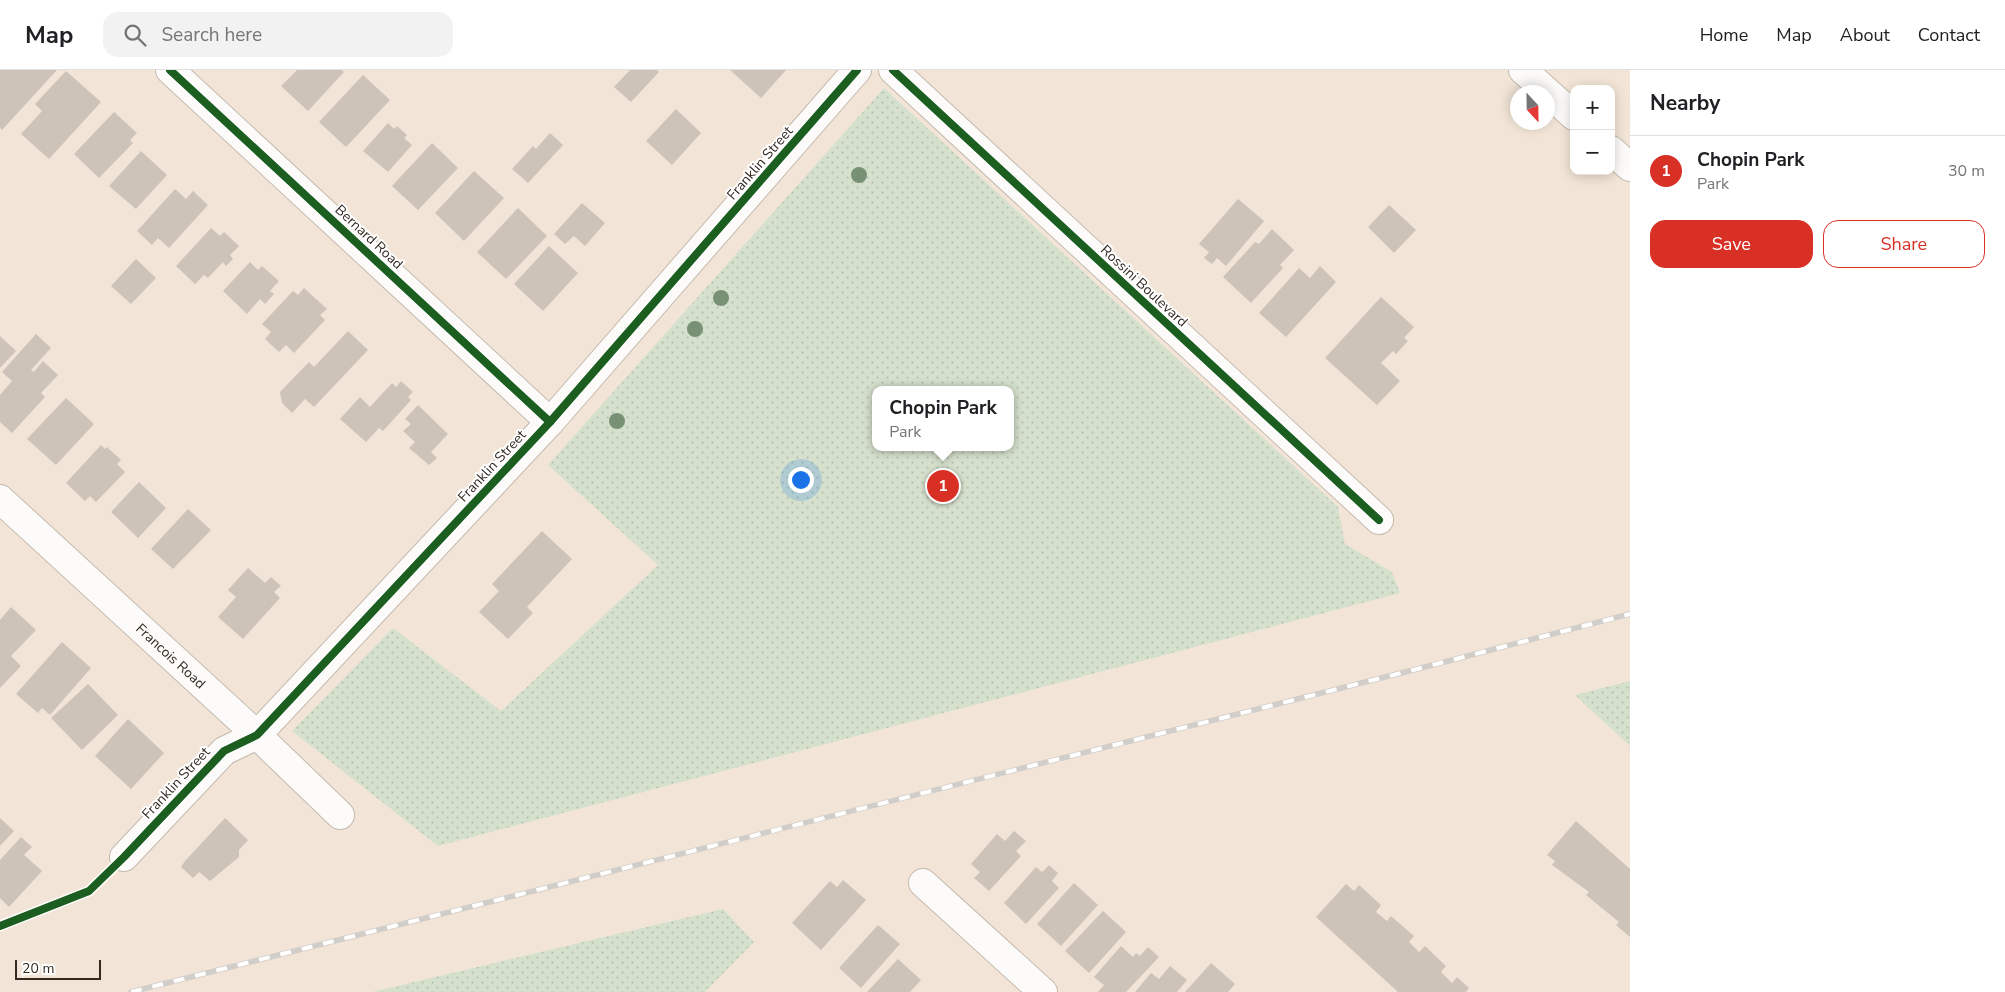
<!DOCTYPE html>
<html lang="en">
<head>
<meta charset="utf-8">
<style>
	body { margin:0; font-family:"Nunito Sans",sans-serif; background:#f2f2f2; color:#202124 }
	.controls { position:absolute; right:15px; top:15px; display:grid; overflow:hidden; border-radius:10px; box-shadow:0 2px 12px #0003 }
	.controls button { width:45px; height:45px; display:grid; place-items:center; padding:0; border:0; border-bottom:1px solid #e0e0e0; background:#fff; color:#202124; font:25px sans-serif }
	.compass { position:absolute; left:1510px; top:15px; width:45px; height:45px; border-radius:50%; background:#fff; box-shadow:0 2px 12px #0003; rotate:158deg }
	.scale { position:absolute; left:15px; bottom:12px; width:86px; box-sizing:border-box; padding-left:5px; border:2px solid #332a21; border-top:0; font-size:14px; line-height:18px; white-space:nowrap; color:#332a21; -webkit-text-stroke:4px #fff; paint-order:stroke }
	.you { position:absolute; left:800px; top:409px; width:18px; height:18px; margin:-12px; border:4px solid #fff; border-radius:50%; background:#1a73e8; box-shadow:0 0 0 8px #1a73e833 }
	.badge { display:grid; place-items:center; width:32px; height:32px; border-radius:50%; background:#d93025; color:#fff; font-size:16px; font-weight:700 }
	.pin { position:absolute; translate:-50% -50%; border:2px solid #fff; box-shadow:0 1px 5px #0006 }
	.popup { position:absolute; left:872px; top:316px; width:142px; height:65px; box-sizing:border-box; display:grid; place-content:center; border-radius:10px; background:#fff; filter:drop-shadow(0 1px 4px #0005); font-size:16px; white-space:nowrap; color:#757577 }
	.popup b { font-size:19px; color:#202124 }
	.popup::after { content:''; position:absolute; left:50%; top:100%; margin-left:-10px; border:10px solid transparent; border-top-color:#fff }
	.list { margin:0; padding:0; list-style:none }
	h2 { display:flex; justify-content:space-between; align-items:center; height:65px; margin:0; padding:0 20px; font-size:21px }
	h2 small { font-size:16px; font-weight:400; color:#757577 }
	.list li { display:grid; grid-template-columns:32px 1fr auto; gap:15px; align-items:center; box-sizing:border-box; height:70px; padding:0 20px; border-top:1px solid #e0e0e0 }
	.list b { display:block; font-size:19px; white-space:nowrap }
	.list p { margin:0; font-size:16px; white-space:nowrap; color:#757577 }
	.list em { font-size:16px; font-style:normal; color:#757577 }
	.actions { display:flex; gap:10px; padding:15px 20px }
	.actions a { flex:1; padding:11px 0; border:1px solid #d93025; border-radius:15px; text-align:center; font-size:18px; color:#d93025 }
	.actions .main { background:#d93025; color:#fff }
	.icon { flex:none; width:28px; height:28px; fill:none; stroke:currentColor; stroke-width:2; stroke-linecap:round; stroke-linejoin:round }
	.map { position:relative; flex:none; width:1630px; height:922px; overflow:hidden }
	header { display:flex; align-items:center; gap:30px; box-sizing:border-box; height:70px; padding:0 25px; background:#fff; border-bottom:1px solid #e0e0e0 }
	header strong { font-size:24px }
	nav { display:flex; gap:28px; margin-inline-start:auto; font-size:18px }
	.search { width:350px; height:45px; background:#f2f2f2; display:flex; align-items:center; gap:12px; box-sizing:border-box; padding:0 18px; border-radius:15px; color:#757577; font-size:19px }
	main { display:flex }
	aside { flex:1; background:#fff }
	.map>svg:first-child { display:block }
	.park { fill:url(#park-dots); fill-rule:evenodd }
	.building { fill:#cec3b9 }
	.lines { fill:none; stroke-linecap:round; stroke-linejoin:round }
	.street-casing { stroke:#c4baaf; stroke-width:30 }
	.street { stroke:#fdfbf9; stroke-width:28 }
	.rail-casing { stroke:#d1cdc9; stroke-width:5.5 }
	.rail { stroke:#fff; stroke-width:4; stroke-dasharray:11; stroke-linecap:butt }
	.cycleway-casing { stroke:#fff; stroke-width:11 }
	.cycleway { stroke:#1b5e20; stroke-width:8 }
	.tree { fill:#789175 }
	.labels { text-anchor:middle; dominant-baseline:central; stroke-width:4; stroke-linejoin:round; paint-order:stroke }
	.street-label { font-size:14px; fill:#332a21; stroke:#fff }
</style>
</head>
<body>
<header>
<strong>Map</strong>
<div class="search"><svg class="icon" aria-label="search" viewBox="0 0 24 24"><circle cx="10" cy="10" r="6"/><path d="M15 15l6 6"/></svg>Search here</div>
<nav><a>Home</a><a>Map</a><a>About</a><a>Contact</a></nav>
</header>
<main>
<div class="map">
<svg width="1630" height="922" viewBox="0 0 1630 922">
	<defs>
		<pattern id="park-dots" width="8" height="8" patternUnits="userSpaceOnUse" patternTransform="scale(1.25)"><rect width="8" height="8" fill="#d6e1cd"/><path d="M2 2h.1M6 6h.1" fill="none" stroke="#b8c1b0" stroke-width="1.8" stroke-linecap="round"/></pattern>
	</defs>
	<rect width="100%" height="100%" fill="#f2e5d7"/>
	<g class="park">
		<path d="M884 18 1338 437 1345 474 1392 502 1400 523 438 776 292 661 393 558 501 641 658 495 548 395ZM876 320H1010V377H876Z"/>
		<path d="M1630 611V676L1575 625Z"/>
		<path d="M723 839 754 872 705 922H372Z"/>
	</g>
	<g class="building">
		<path d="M0 0H57L2 60 0 58Z"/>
		<path d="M297 0H341L344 2 308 41 281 16Z"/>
		<path d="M630 0H657L659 2 631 32 614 17Z"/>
		<path d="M730 0H786L761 28Z"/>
		<path d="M66 1 101 32 49 89 21 64 42 41 35 34Z"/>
		<path d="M363 5 390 30 346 77 319 52Z"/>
		<path d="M676 39 701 63 672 95 646 71Z"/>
		<path d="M114 42 137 63 130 70 133 73 99 108 74 84Z"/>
		<path d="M388 53 394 59 397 56 407 65 404 68 412 75 388 102 363 81Z"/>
		<path d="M550 63 563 75 528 113 512 99 533 76 536 79Z"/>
		<path d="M432 73 458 98 418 140 392 116Z"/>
		<path d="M141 81 167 105 136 139 109 116Z"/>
		<path d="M474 101 504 128 464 171 435 143Z"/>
		<path d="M175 119 186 129 193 121 208 135 169 178 158 168 152 175 137 161Z"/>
		<path d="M1238 129 1264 151 1226 196 1217 188 1212 194 1204 188 1209 182 1199 174Z"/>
		<path d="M582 133 605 153 585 176 574 166 565 174 554 164Z"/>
		<path d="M1389 135 1416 160 1394 183 1368 157Z"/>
		<path d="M518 138 547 166 506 209 477 182Z"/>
		<path d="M211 158 220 166 224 162 239 176 230 185 233 189 226 196 223 192 208 208 204 205 195 214 176 196Z"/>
		<path d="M1272 159 1294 180 1280 195 1283 198 1251 233 1223 207 1255 172 1259 174Z"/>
		<path d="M549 176 578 203 543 241 514 214Z"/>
		<path d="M136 189 156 208 131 234 111 216Z"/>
		<path d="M250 192 258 200 262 196 279 211 270 221 274 224 265 234 260 229 247 244 223 221Z"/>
		<path d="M1320 196 1336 212 1286 267 1259 243 1299 198 1310 208Z"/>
		<path d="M304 218 327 239 320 245 325 250 294 283 286 275 279 282 265 269 271 262 262 254 293 221 298 225Z"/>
		<path d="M1381 227 1414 257 1404 268 1408 271 1396 284 1393 281 1381 293 1400 311 1377 335 1325 288Z"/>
		<path d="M348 261 368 280 314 337 305 329 292 343 282 333 280 322 309 292 314 297Z"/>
		<path d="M36 264 51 278 31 300 34 302 43 291 58 305 41 323 45 327 12 363 0 352V325L12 311 2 302Z"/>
		<path d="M0 266 16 281 0 298Z"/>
		<path d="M401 311 413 322 408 327 411 330 383 361 379 358 366 372 340 349 360 327 370 337 392 313 396 317Z"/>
		<path d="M66 328 94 354 56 395 27 369Z"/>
		<path d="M418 335 448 364 431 382 437 388 429 395 409 378 415 372 403 361 411 354 405 349Z"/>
		<path d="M101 375 105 379 107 377 121 390 117 394 125 402 96 432 90 426 85 431 66 413Z"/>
		<path d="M139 412 166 438 138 468 111 442Z"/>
		<path d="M188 439 211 460 173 499 151 479Z"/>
		<path d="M542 461 572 489 527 537 533 543 508 569 479 542 499 521 492 514Z"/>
		<path d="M248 498 265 513 271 507 281 516 274 522 280 528 243 569 218 547 236 527 228 520Z"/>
		<path d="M11 537 36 560 11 586 21 596 0 618V550Z"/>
		<path d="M62 572 91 598 50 645 42 638 38 643 16 624Z"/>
		<path d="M88 614 118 645 82 680 51 648Z"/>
		<path d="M128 649 164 683 131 719 95 686Z"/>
		<path d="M0 748 14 761 0 776Z"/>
		<path d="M225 748 248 770 239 780V787L210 811 199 802 193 808 181 797 185 791Z"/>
		<path d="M1576 751 1630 799V867L1616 855 1619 852 1586 825 1589 822 1552 795 1555 791 1547 785Z"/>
		<path d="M1014 761 1026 771 1016 781 1021 786 989 821 974 808 980 802 971 794 997 764 1005 771Z"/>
		<path d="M21 767 32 777 24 785 42 801 9 837 0 828V790Z"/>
		<path d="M1049 795 1058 803 1052 811 1059 818 1026 854 1004 833 1036 797 1042 802Z"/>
		<path d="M843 810 866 830 821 880 792 853 830 811 837 817Z"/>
		<path d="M1074 813 1098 835 1061 876 1037 854Z"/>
		<path d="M1346 814 1354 821 1359 815 1381 835 1376 842 1387 851 1391 846 1414 866 1409 872 1419 882 1425 876 1446 896 1441 902 1452 913 1457 907 1469 918 1466 922H1398L1316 847Z"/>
		<path d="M1103 841 1126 862 1089 903 1065 881Z"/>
		<path d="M878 855 900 874 861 918 839 898Z"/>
		<path d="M1121 876 1133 887 1136 883 1140 886 1148 877 1159 887 1126 922H1098L1104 915 1094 907Z"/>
		<path d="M898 889 921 910 910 922H867Z"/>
		<path d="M1211 893 1235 914 1228 922H1185Z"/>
		<path d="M1170 896 1187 910 1177 922H1135L1151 903 1159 909Z"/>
	</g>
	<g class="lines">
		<defs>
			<g id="street">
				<path d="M170 0 550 352"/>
				<path d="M893 0 1379 450"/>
				<path d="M1523 0 1574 46"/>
				<path d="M1611 80 1630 97"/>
				<path id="s1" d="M0 429 257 665 340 745"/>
				<path d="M124 787 224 681 257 665 550 352 857 0"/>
				<path d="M923 813 1043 922"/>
			</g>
		</defs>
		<use href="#street" class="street-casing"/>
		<use href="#street" class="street"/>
		<defs>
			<path id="rail" d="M131 922 1425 597 1630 544"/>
		</defs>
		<use href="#rail" class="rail-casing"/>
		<use href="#rail" class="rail"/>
		<defs>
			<g id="cycleway">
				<path d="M170 0 550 352"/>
				<path d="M893 0 1379 450"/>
				<path d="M0 856 89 821 124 787 224 681 257 665 550 352 857 0"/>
			</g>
		</defs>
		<use href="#cycleway" class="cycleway-casing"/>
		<use href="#cycleway" class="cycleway"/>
	</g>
	<g class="tree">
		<circle cx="859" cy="105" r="8"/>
		<circle cx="721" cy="228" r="8"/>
		<circle cx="695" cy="259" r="8"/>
		<circle cx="617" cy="351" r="8"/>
	</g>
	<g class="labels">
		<g class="street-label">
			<text transform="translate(760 93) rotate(-49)">Franklin Street</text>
			<text transform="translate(369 167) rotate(43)">Bernard Road</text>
			<text transform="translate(1144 216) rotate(43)">Rossini Boulevard</text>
			<text transform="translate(492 396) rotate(-47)">Franklin Street</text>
			<text stroke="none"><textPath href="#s1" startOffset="232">Francois Road</textPath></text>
			<text transform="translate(176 713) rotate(-47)">Franklin Street</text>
		</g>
	</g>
</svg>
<div class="controls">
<button>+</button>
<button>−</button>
</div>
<svg class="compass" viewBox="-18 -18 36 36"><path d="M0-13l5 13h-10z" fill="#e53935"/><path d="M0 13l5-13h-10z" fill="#757577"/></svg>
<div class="scale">20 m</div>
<div class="you"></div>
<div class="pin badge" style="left:943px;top:416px">1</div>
<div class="popup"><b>Chopin Park</b>Park</div>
</div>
<aside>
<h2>Nearby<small></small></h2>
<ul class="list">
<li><span class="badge">1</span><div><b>Chopin Park</b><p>Park</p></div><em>30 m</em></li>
</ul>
<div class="actions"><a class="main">Save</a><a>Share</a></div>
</aside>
</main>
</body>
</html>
